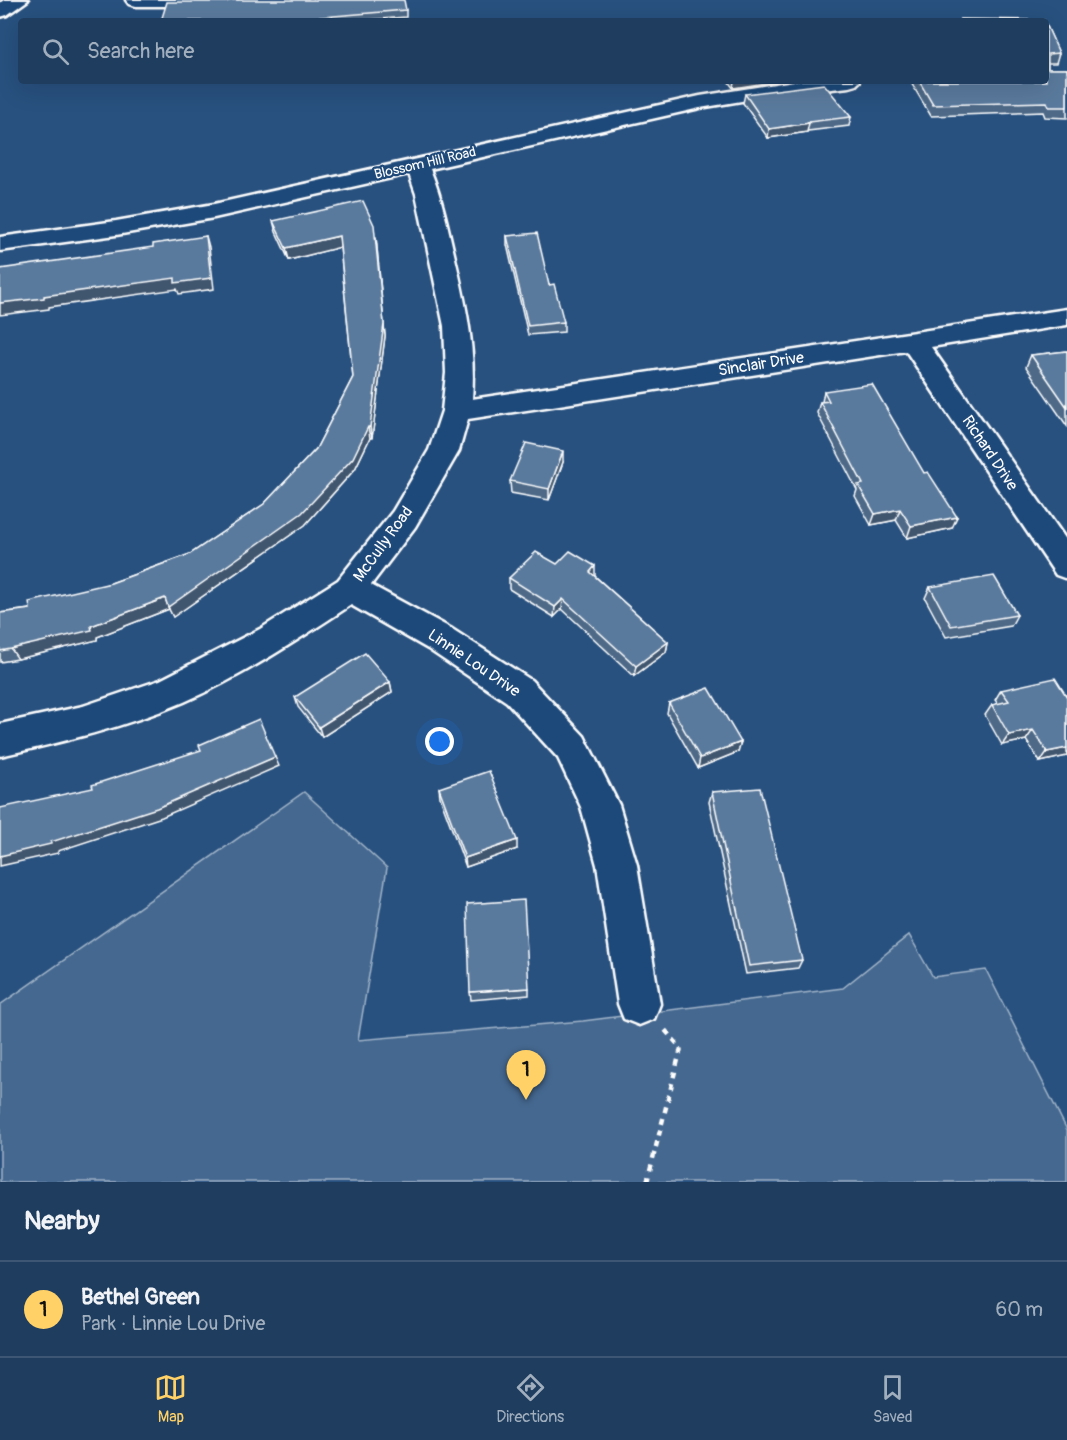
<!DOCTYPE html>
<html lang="en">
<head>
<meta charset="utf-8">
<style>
	body { margin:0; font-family:Pangolin,sans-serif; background:#264465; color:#f1f3f6 }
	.you { position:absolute; left:440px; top:742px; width:21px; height:21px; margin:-15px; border:4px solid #fff; border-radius:50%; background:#1a73e8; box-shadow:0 0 0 9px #1a73e833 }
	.badge { display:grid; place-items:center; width:39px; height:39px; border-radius:50%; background:#ffd166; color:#111; font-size:20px; font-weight:700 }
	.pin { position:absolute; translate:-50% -50px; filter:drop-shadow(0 2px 3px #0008) }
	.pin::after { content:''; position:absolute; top:32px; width:21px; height:18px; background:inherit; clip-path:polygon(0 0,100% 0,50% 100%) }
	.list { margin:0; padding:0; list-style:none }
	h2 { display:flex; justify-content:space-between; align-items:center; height:78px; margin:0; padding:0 24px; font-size:26px }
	h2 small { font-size:20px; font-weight:400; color:#a1aebd }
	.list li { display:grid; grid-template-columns:39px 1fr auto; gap:18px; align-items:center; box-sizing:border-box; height:96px; padding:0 24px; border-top:2px solid #3c5674 }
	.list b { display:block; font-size:22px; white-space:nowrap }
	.list p { margin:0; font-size:20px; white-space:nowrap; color:#a1aebd }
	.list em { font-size:20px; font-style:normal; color:#a1aebd }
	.icon { flex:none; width:33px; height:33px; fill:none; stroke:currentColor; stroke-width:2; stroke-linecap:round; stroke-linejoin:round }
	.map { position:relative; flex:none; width:1067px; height:1182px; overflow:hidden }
	.search { position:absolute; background:#1e3d5f; box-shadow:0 6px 24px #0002; left:18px; right:18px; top:18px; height:66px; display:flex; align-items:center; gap:15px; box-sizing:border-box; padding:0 21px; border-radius:6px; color:#a1aebd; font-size:22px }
	.sheet { height:174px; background:#1e3d5f }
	nav { display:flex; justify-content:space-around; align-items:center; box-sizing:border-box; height:84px; border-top:2px solid #3c5674; background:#1e3d5f; font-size:16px; color:#a1aebd }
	nav a { display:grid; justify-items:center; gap:3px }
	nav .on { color:#ffd166 }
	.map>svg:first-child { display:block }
	.green { fill:#446890; stroke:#a2b4c8; stroke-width:1.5 }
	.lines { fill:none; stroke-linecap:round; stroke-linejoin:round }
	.minor-casing { stroke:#fff; stroke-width:5 }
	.path { stroke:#fff; stroke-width:4.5; stroke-dasharray:6 6; stroke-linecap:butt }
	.minor { fill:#1f4a7a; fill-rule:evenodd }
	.wall { fill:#4d6987; stroke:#fff; stroke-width:1.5 }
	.shaded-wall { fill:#3f556e; stroke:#fff; stroke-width:1.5 }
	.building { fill:#5a7a9d; stroke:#fff; stroke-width:1.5 }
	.labels { text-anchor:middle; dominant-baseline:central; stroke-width:4.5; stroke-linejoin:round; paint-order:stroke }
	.far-street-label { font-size:14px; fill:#fff; stroke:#1f4a7a }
	.street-label { font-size:16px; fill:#fff; stroke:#1f4a7a }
</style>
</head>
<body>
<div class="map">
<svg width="1067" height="1182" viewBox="0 0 1067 1182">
	<rect width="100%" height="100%" fill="#28517f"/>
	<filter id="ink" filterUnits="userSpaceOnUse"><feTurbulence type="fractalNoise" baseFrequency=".0167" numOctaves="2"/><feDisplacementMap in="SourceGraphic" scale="12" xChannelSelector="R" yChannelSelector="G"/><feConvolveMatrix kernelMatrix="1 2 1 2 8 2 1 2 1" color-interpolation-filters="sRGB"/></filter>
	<g filter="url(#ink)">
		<path class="green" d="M304 792 387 868 358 1040 583 1021 843 988 909 935 933 977 986 970 1067 1130V1182H0V1005Z"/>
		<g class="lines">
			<defs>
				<g id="minor">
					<path d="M4 0H28L7 15 0 17V3Z"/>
					<path d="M126 0H237L234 4 227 6H136L129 4Z"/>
					<path d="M794 81H860L856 85 849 87 771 96 700 108 430 169C442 198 448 228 455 258 466 305 476 350 472 399L1067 309V325L931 347 1067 541V579L1056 575 906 351 468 419 459 451 415 527 371 585 452 629 531 680 584 736 619 805 637 865 660 1004 654 1019 639 1025 624 1019 618 1004 597 865 581 807 558 758 507 702 428 649 351 605C298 640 243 676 184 702 125 727 63 742 0 756V724L83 706 160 680 260 629 338 580 393 511 429 450 442 411 446 373 444 326 416 194 409 174 214 218 116 235 0 251V237L116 221 214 204 700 96Z"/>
				</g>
			</defs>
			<use href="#minor" class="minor-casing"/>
			<path class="path" d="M647 1182 681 1048 665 1030"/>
			<use href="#minor" class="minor"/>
		</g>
		<g class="wall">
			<path d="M226 2 406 10V17L354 21H161Z"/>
			<path d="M1046 24 1059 53 1056 63H1048V69H1067V118L1045 117 1043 112 931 116 910 81H1046Z"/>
			<path d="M728 81H780L733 88Z"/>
			<path d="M745 94 851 117 849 126 808 131 807 132 768 138 743 103Z"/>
			<path d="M273 221 376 237 385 336 372 438H370L355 469 305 525 173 617 169 609 97 637V640L18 659 0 662V613L30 609 111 583 190 554 264 504 316 449 353 377 340 247 289 260 276 232Z"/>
			<path d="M507 236 549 285 564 322V332L528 335 507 245Z"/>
			<path d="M1067 351V426L1026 367 1031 355Z"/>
			<path d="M824 391 952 528 907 538 896 520 871 525 855 496 857 490 817 413 820 402H822Z"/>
			<path d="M563 462 549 500 511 493 510 481Z"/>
			<path d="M595 576 668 642 666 652 634 676 562 609 554 617 509 589V578Z"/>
			<path d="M930 587 1017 615 1011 626 946 637 925 598Z"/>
			<path d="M390 682 392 692 322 737 298 707 295 697Z"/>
			<path d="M1001 690 1067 697V756L1040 762 1026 740 1002 745 985 715 992 705 998 704 995 700Z"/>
			<path d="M669 703 738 752 698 768 667 713Z"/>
			<path d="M439 788 517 849 466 867 440 797Z"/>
			<path d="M712 792 802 960 798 968 746 974 709 802Z"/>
			<path d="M529 988V995L471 1000 470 992Z"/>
		</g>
		<g class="shaded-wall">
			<path d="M734 81H780L733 88Z"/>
			<path d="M809 123 807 132 768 138 769 129Z"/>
			<path d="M206 236 209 247 214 289 179 294 177 289 49 307V309L0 315V303L44 296Z"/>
			<path d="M339 236 341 247 289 260 286 248Z"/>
			<path d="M376 237 385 336 372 438 370 427Z"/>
			<path d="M368 427 370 438 355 469 305 525 173 617 168 607Z"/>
			<path d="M563 451V462L549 500V489Z"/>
			<path d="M900 509 896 520 871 525 875 514Z"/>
			<path d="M957 517 952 528 907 538 911 526Z"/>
			<path d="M595 566V577L590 572Z"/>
			<path d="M165 598 169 609 97 637V640L18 659 11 649 91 626Z"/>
			<path d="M563 599 562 609 554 617 555 607Z"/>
			<path d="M668 642 666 652 634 676 636 666Z"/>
			<path d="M390 682 392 692 322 737 319 727Z"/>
			<path d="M1033 730 1026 740 1002 745 1009 735Z"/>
			<path d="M741 742 738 752 698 768 700 758Z"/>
			<path d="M1067 748V756L1040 762 1047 752Z"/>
			<path d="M275 757 279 766 162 817 58 851V853L0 866V856Z"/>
			<path d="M517 840V849L466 867 465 858Z"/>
		</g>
		<g class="building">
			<path d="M232 0H404L406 10 273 21H161L167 2H226Z"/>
			<path d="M960 19 1044 20V21H961Z"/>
			<path d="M1046 24 1059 53 1048 54V69H1067V107H1049L1047 102 933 105 919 81H1046Z"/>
			<path d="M824 84 851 117 808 122 809 123 769 129 745 94Z"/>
			<path d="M363 201 374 225 384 324 370 427H368L353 458 302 513 168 607 165 598 91 626 92 630 11 649 0 651V613L30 609 29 602 111 583 190 554 264 504 316 449 353 377 339 236 286 248 273 221Z"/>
			<path d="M537 233 549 285 554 284 564 322 528 326 507 236Z"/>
			<path d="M206 236 211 278 175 283V278L44 296V298L0 303V269L153 247V244Z"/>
			<path d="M1067 351V407L1031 355Z"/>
			<path d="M872 384 924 473 928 472 957 517 911 526 900 509 875 514 858 485 863 484 820 402 829 401 824 391Z"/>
			<path d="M526 443 563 451 549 489 510 481Z"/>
			<path d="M570 551 595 566 590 572 668 642 636 666 563 599 555 607 509 578 536 552 557 564Z"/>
			<path d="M994 576 1017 615 951 626 930 587Z"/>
			<path d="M365 653 390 682 319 727 295 697Z"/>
			<path d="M1055 678 1067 697V748L1047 752 1033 730 1009 735 992 705 1009 701 1001 690Z"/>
			<path d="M709 688 741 742 700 758 669 703Z"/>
			<path d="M259 719 275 757 157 808 51 842V844L0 856V808L93 788 92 785 201 750 199 745Z"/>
			<path d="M489 771 517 840 465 858 439 788Z"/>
			<path d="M760 788 802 960 749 966 712 792Z"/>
			<path d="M524 900 529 988 470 992 467 904Z"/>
		</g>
	</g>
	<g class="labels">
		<g class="far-street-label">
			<text transform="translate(425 163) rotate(-13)">Blossom Hill Road</text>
		</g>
		<g class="street-label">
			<text transform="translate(761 364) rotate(-9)">Sinclair Drive</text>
			<text transform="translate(990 453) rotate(56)">Richard Drive</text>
			<text transform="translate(383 544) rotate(-54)">McCully Road</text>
			<text transform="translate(474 663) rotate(34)">Linnie Lou Drive</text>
		</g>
	</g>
</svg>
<div class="you"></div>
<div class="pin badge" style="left:526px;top:1100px">1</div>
<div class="search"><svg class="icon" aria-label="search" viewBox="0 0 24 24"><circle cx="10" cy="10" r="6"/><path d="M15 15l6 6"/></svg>Search here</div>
</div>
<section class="sheet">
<h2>Nearby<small></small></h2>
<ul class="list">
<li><span class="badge">1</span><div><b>Bethel Green</b><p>Park · Linnie Lou Drive</p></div><em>60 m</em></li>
</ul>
</section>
<nav>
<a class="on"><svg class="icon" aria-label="map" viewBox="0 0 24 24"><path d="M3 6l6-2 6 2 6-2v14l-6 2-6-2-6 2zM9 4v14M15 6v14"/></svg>Map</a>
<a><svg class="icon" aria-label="directions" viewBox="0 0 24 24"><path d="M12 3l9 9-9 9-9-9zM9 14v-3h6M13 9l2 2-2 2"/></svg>Directions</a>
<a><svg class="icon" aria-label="saved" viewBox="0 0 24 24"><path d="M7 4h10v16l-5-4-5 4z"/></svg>Saved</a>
</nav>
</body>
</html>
